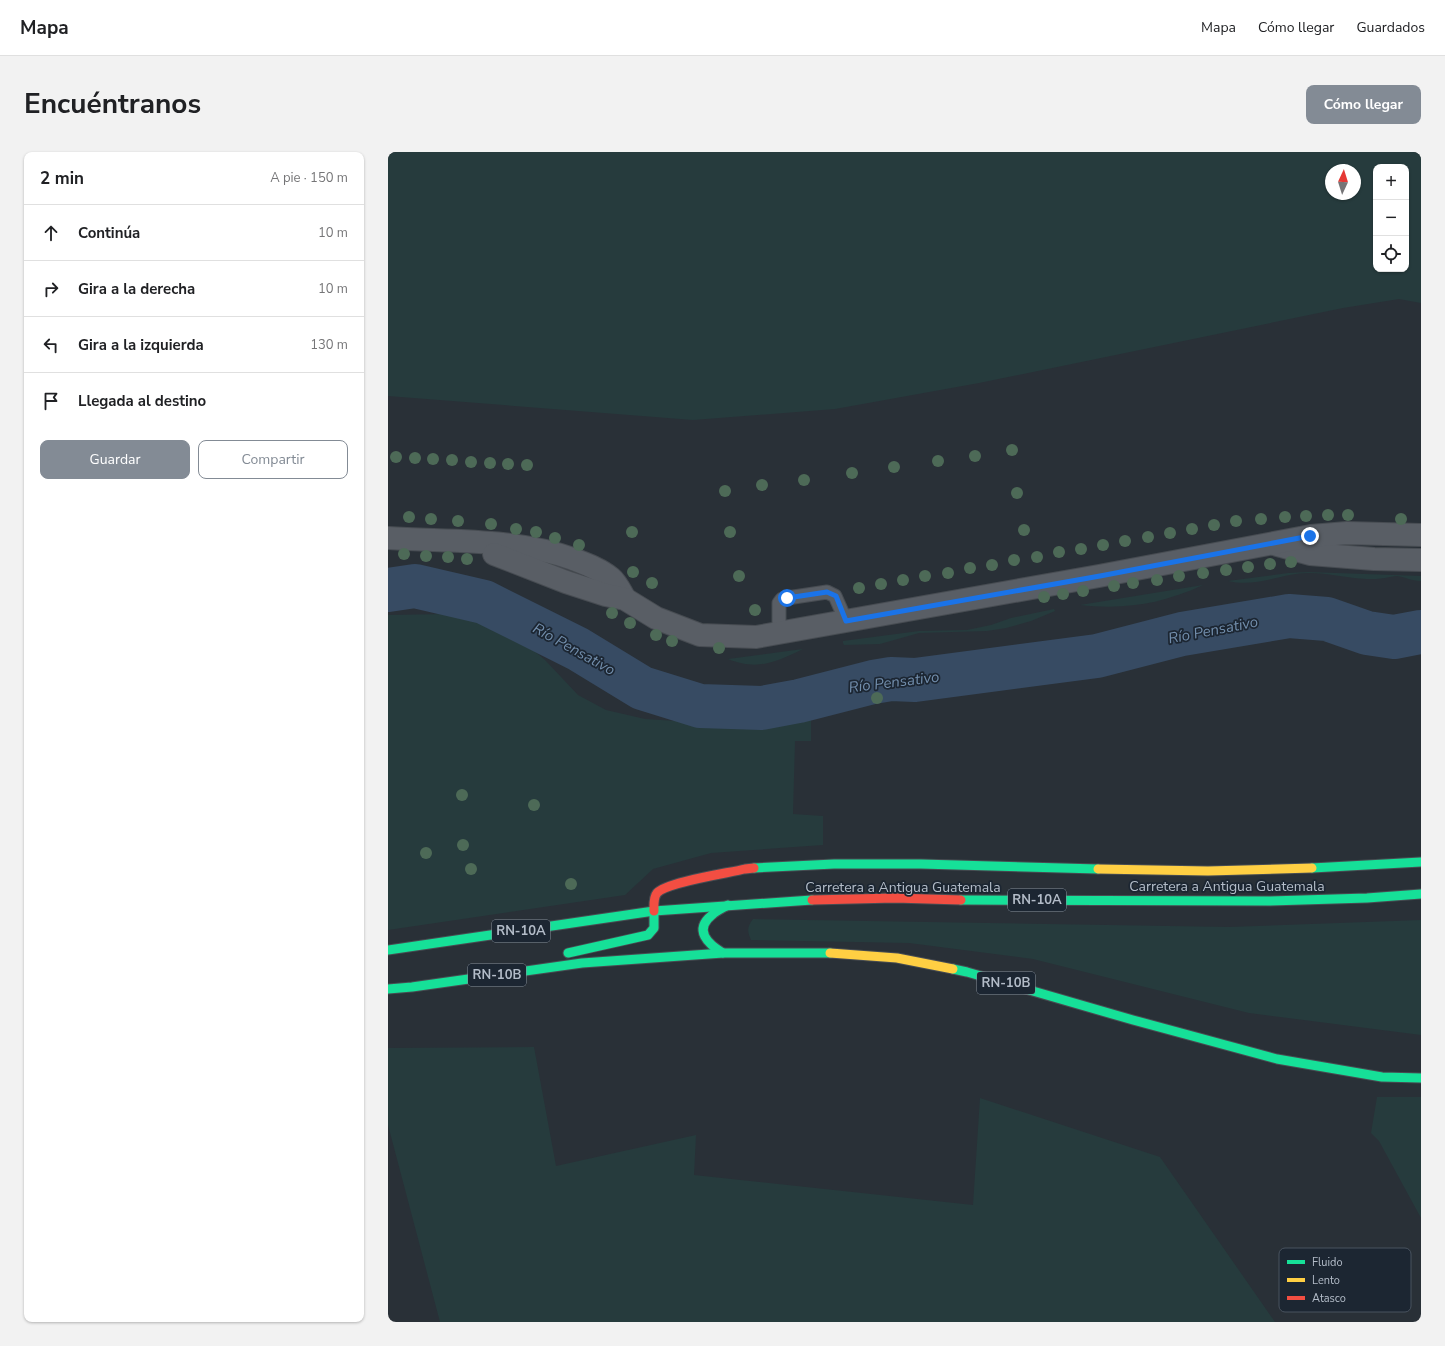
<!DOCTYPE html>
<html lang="es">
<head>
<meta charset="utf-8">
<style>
	body { margin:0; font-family:"Nunito Sans",sans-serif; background:#f2f2f2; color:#202124 }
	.controls { position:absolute; right:12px; top:12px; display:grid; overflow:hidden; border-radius:8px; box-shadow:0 1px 3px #0004 }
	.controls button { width:36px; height:36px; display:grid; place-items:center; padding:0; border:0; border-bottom:1px solid #e0e0e0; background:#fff; color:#202124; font:20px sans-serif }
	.compass { position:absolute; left:937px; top:12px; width:36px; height:36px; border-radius:50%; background:#fff; box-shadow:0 1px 3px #0004; rotate:4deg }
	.stop { position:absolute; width:12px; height:12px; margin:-9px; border:3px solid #1a73e8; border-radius:50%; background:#fff }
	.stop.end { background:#1a73e8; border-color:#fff; box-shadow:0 1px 4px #0008 }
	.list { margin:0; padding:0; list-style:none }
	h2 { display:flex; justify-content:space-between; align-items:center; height:52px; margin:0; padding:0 16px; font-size:17px }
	h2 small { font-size:13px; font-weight:400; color:#757577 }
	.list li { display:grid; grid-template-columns:26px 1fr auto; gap:12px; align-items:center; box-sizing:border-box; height:56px; padding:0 16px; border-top:1px solid #e0e0e0 }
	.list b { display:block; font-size:15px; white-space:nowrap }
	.list em { font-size:13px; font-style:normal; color:#757577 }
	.actions { display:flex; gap:8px; padding:12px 16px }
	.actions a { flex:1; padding:9px 0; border:1px solid #838b95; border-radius:8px; text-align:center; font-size:14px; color:#838b95 }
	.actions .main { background:#838b95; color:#fff }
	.icon { flex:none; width:22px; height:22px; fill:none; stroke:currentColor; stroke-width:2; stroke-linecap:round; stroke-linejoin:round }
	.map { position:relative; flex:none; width:1033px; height:1170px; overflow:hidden; border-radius:8px }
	header { display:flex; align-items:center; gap:24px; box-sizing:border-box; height:56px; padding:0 20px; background:#fff; border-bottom:1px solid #e0e0e0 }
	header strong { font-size:19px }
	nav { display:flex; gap:22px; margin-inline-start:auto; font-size:14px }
	.intro { display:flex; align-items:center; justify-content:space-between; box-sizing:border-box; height:96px; padding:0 24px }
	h1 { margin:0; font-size:28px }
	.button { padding:10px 18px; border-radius:8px; background:#838b95; color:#fff; font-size:14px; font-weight:700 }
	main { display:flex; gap:24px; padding:0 24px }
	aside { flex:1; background:#fff; border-radius:8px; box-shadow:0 1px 3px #0004 }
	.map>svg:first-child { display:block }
	.green { fill:#263b3d; fill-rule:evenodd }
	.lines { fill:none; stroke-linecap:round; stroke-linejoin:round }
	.river { stroke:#374b63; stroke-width:44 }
	.lane-casing { stroke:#474c52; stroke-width:15 }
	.street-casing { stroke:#474c52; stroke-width:24 }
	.fast-casing { stroke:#474c52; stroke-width:11 }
	.slow-casing { stroke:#474c52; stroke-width:11 }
	.jam-casing { stroke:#474c52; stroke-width:11 }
	.lane { stroke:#595e65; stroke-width:13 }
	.street { stroke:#595e65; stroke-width:22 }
	.fast { stroke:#16e098; stroke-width:9 }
	.slow { stroke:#ffcf43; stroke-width:9 }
	.jam { stroke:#f24e42; stroke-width:9 }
	.tree { fill:#4d6a57 }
	.route { stroke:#1a73e8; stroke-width:5 }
	.labels { text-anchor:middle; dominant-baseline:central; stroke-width:3.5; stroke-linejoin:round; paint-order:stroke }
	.shield { fill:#1c2632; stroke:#868f9b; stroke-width:1 }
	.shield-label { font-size:13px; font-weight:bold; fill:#b3bcc8 }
	.street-label { font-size:14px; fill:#b3bcc8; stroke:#1c2632 }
	.water-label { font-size:15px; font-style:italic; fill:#728eac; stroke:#1c2632 }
	.key { fill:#1c2632; stroke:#49535f; stroke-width:1 }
	.key-label { font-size:11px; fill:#b3bcc8 }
</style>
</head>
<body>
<header>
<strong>Mapa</strong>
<nav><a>Mapa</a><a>Cómo llegar</a><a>Guardados</a></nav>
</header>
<div class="intro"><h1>Encuéntranos</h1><a class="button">Cómo llegar</a></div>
<main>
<aside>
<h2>2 min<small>A pie · 150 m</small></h2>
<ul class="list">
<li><svg class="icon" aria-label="ahead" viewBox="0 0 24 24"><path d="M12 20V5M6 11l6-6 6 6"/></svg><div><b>Continúa</b></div><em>10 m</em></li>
<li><svg class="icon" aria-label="right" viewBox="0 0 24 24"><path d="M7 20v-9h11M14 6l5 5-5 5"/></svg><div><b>Gira a la derecha</b></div><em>10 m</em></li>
<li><svg class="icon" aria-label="left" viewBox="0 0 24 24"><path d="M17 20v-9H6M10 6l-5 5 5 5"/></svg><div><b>Gira a la izquierda</b></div><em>130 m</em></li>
<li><svg class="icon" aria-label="arrive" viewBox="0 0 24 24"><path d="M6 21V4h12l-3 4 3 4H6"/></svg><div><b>Llegada al destino</b></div></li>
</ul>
<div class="actions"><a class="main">Guardar</a><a>Compartir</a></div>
</aside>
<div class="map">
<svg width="1033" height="1170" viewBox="0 0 1033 1170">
	<rect width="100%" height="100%" fill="#293037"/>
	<g class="green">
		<path d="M0 0H1033V151L1011 147 955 156 591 231 447 257 305 268 0 244ZM988 15H1018V117H988ZM943 18H967V42H943Z"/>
		<path d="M920 420 1033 424V429C1023 429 1018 425 1009 424 1005 424 1002 425 997 426 991 427 985 427 979 427 959 426 941 421 921 421 894 421 868 436 840 429L900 421Z"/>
		<path d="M815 433C774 452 736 458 692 453Z"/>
		<path d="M666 457 667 459 643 469 618 476 599 479 531 481 492 492 456 493 455 491V489L531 479 579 478 603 473 623 466Z"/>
		<path d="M62 462 101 469 132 487 157 508 190 543 218 558 257 567 369 574 423 567V589H407L405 662 435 664V693L323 701 265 717 237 743 0 778V463Z"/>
		<path d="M415 497C388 510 370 519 340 507Z"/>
		<path d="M365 767 841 775 1033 768V883L861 861 645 807 521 791 363 788C359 779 359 775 365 767Z"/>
		<path d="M146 895 168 1014 308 983 306 1023 585 1053 592 946 772 1005 887 1170H52L0 973V896Z"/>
		<path d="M989 945H1033V1066L991 989 983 981Z"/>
	</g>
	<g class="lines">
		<path class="river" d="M0 438 27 434 96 450 190 497 254 536 312 554 374 556 411 549 485 530 503 527 527 528 709 504 794 482 901 464 939 467 979 481 1006 485 1033 480"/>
		<defs>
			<path id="lane" d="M391 481V451L394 447 399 446 439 440 447 444 458 469"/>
			<g id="street">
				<path d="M0 386C62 390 126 386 185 407 198 412 212 417 223 426 229 431 233 440 237 447"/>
				<path d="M889 393 922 402 986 407 1033 408"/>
				<path d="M106 402 178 430 218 443 237 447 268 466 312 483 368 485 711 424 923 384 959 381 1033 383"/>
			</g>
			<g id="fast">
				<path d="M366 716 446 712H533L710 717"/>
				<path d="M924 716 1033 710"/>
				<path d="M573 748 882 749 979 746 1033 742"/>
				<path d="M0 798 266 759 424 748"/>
				<path d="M180 801 260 783 266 776V759"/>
				<path d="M335 801C320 792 305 778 324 763 328 759 335 756 340 753"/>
				<path d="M565 817 579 820 745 868 889 907 994 925 1033 926"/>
				<path d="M0 837 24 835 194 811 335 801H442"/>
			</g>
			<g id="slow">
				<path d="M710 717 820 719 924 716"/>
				<path d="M442 801 509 806 565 817"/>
			</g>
			<g id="jam">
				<path d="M424 748 507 746 573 748"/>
				<path d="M266 759C266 753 265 746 269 741 278 730 341 721 357 717L366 716"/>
			</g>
		</defs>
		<use href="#lane" class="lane-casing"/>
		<use href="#street" class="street-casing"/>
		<use href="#fast" class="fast-casing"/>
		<use href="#slow" class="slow-casing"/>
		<use href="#jam" class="jam-casing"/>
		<use href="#lane" class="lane"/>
		<use href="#street" class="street"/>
		<use href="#fast" class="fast"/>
		<use href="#slow" class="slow"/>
		<use href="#jam" class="jam"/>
	</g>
	<g class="tree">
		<circle cx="624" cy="298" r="6"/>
		<circle cx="587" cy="304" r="6"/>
		<circle cx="8" cy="305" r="6"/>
		<circle cx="27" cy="306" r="6"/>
		<circle cx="45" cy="307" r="6"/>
		<circle cx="64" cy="308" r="6"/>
		<circle cx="550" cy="309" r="6"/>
		<circle cx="83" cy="310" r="6"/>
		<circle cx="102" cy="311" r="6"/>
		<circle cx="120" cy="312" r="6"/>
		<circle cx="139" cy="313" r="6"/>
		<circle cx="506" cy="315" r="6"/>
		<circle cx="464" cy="321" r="6"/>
		<circle cx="416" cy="328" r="6"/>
		<circle cx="374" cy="333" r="6"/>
		<circle cx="337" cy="339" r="6"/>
		<circle cx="629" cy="341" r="6"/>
		<circle cx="940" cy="363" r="6"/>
		<circle cx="960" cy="363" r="6"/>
		<circle cx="918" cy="364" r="6"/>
		<circle cx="21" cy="365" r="6"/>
		<circle cx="897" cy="365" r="6"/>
		<circle cx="43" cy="367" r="6"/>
		<circle cx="873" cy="367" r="6"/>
		<circle cx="1013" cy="367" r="6"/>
		<circle cx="70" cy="369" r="6"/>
		<circle cx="848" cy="369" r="6"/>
		<circle cx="103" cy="372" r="6"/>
		<circle cx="826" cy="373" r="6"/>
		<circle cx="128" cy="377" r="6"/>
		<circle cx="804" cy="377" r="6"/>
		<circle cx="636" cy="378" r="6"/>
		<circle cx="148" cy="380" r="6"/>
		<circle cx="244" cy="380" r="6"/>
		<circle cx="342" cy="380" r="6"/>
		<circle cx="782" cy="381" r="6"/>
		<circle cx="760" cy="385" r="6"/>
		<circle cx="167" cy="386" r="6"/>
		<circle cx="737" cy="389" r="6"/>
		<circle cx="191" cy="393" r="6"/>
		<circle cx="715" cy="393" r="6"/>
		<circle cx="693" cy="397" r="6"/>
		<circle cx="671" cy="400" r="6"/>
		<circle cx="16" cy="402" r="6"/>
		<circle cx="38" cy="404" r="6"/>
		<circle cx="60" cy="405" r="6"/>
		<circle cx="649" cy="405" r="6"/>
		<circle cx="79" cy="407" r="6"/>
		<circle cx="626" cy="408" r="6"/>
		<circle cx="903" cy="410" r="6"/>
		<circle cx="882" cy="412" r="6"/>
		<circle cx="604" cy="413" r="6"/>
		<circle cx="860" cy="415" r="6"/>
		<circle cx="582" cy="416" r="6"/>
		<circle cx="838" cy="418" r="6"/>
		<circle cx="245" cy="420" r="6"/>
		<circle cx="560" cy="421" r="6"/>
		<circle cx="815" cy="421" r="6"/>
		<circle cx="351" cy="424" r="6"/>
		<circle cx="537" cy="424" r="6"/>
		<circle cx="791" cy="424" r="6"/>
		<circle cx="515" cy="428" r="6"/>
		<circle cx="769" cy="428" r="6"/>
		<circle cx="264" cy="431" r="6"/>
		<circle cx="745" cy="431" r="6"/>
		<circle cx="493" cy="432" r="6"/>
		<circle cx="726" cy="434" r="6"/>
		<circle cx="471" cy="436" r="6"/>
		<circle cx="695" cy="439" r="6"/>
		<circle cx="675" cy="442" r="6"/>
		<circle cx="656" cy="445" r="6"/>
		<circle cx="367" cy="458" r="6"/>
		<circle cx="224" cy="461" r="6"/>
		<circle cx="242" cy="471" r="6"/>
		<circle cx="268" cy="483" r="6"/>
		<circle cx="284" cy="489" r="6"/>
		<circle cx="331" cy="496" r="6"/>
		<circle cx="489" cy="546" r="6"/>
		<circle cx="74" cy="643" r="6"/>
		<circle cx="146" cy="653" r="6"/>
		<circle cx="75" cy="693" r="6"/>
		<circle cx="38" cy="701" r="6"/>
		<circle cx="83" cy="717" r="6"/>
		<circle cx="183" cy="732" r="6"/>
	</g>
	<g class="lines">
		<path class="route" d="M399 446 439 440 448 444 458 469 712 424 922 384"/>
	</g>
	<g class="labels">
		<g class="shield">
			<rect x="620" y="737" width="58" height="22" rx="3"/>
			<rect x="104" y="768" width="58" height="22" rx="3"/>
			<rect x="80" y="812" width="58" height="22" rx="3"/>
			<rect x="589" y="820" width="58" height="22" rx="3"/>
		</g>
		<g class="shield-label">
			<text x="649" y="748">RN-10A</text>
			<text x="133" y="779">RN-10A</text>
			<text x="109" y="823">RN-10B</text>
			<text x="618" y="831">RN-10B</text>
		</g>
		<g class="street-label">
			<text x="839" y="734">Carretera a Antigua Guatemala</text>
			<text x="515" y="735">Carretera a Antigua Guatemala</text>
		</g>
		<g class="water-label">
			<text transform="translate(825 478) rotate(-11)">Río Pensativo</text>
			<text transform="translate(186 497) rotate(29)">Río Pensativo</text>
			<text transform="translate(506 530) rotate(-7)">Río Pensativo</text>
		</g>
	</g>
	<rect x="891" y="1096" width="132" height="64" rx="6" class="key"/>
	<rect x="899" y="1108" width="18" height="4" fill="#16e098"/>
	<rect x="899" y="1126" width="18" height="4" fill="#ffcf43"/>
	<rect x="899" y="1144" width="18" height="4" fill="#f24e42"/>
	<g class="key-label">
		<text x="924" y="1114">Fluido</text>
		<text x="924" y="1132">Lento</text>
		<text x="924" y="1150">Atasco</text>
	</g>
</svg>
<div class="controls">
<button>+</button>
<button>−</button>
<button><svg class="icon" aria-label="locate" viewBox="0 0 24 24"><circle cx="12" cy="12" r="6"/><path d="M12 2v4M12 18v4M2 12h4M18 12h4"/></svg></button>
</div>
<svg class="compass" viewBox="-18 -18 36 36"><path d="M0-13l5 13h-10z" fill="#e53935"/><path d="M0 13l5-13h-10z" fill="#757577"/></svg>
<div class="stop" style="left:399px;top:446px"></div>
<div class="stop end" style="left:922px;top:384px"></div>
</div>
</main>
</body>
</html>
